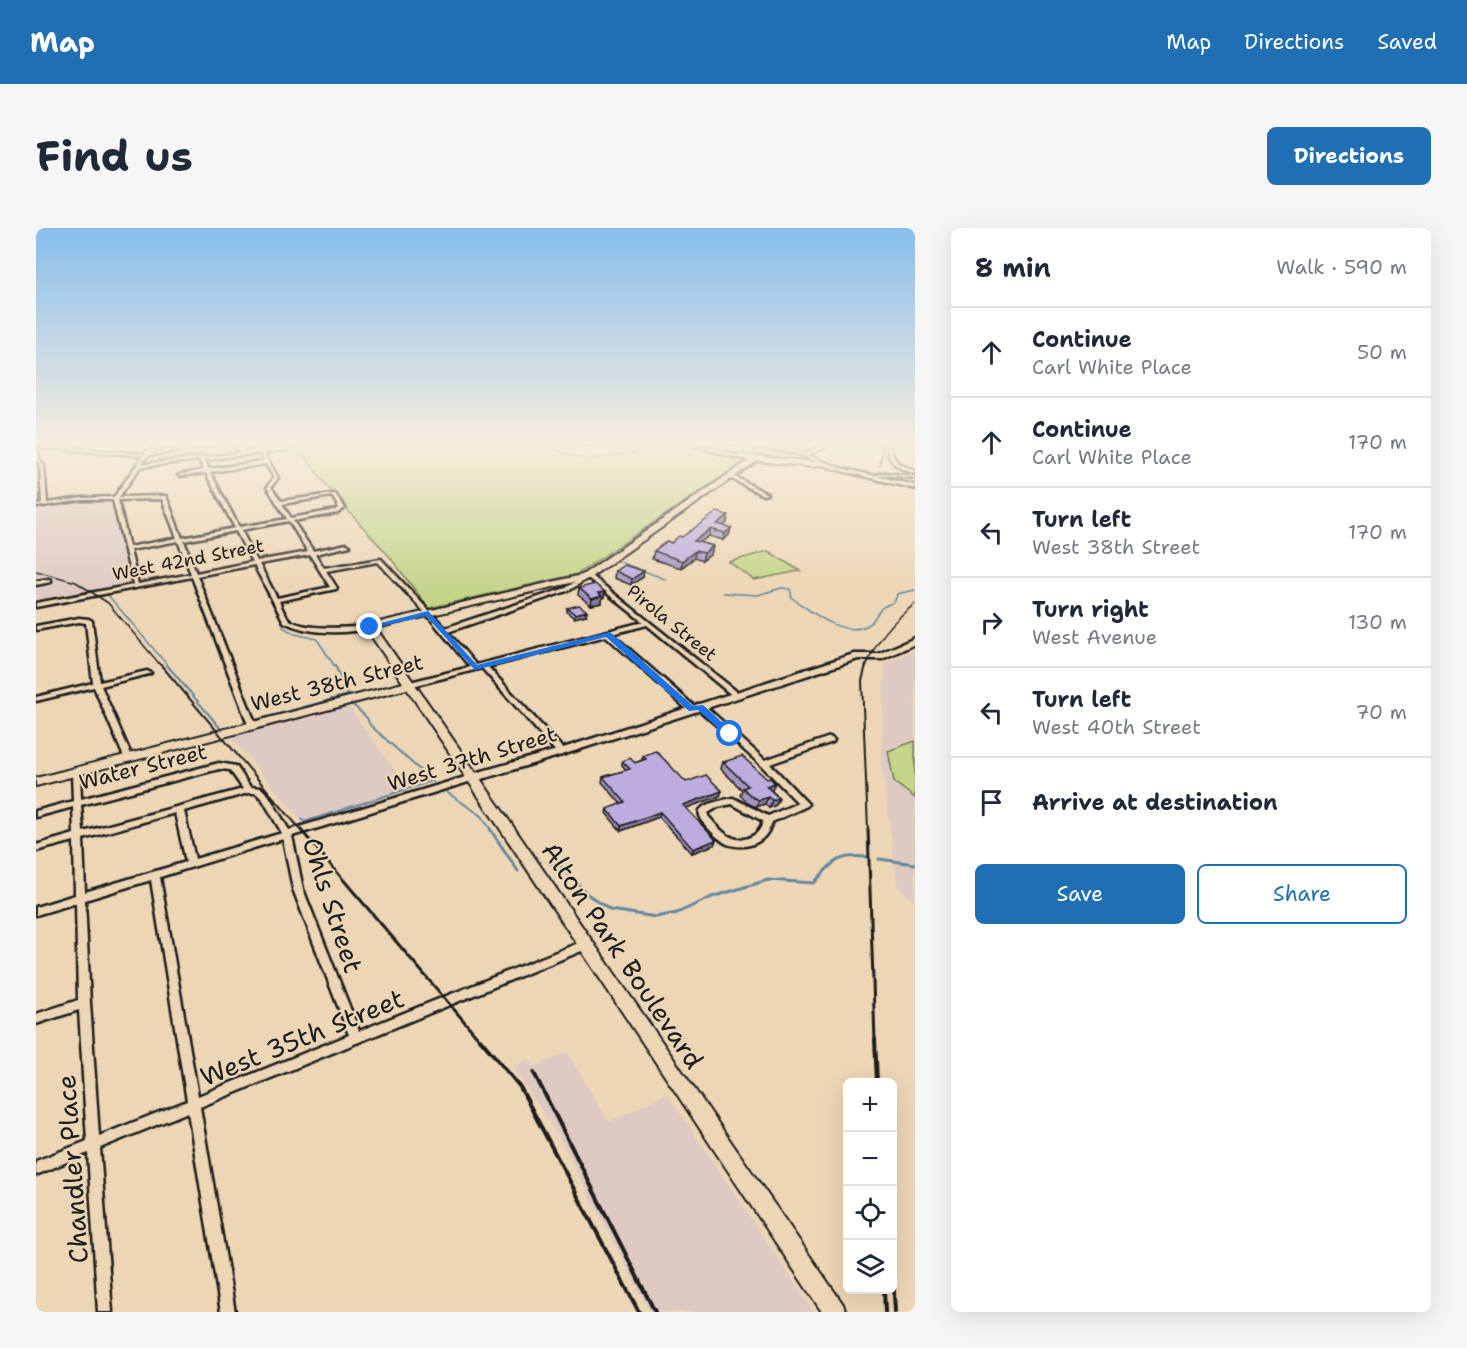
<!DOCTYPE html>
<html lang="en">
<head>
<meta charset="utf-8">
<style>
	body { margin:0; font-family:"Shantell Sans",sans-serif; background:#f6f6f7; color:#1f2937 }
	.controls { position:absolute; right:18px; bottom:18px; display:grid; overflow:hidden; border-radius:9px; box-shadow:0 6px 24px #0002 }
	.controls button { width:54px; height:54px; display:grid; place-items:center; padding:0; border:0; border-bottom:2px solid #e0e1e3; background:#fff; color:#1f2937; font:30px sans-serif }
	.stop { position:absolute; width:18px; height:18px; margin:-14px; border:4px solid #1a73e8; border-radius:50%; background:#fff }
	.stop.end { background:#1a73e8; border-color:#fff; box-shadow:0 2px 6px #0008 }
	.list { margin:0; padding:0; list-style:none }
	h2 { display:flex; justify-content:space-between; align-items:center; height:78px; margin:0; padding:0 24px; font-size:26px }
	h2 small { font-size:20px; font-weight:400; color:#747a83 }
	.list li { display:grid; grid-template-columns:39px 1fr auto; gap:18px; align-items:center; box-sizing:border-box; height:90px; padding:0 24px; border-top:2px solid #e0e1e3 }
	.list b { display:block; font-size:22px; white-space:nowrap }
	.list p { margin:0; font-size:20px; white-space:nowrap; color:#747a83 }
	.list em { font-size:20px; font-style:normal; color:#747a83 }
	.actions { display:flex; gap:12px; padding:18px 24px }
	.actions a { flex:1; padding:14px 0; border:2px solid #1f6fb2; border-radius:9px; text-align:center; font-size:21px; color:#1f6fb2 }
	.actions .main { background:#1f6fb2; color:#fff }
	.icon { flex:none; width:33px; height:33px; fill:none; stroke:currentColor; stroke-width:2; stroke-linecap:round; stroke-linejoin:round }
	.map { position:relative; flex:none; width:879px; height:1084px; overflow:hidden; border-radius:9px }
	header { display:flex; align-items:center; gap:36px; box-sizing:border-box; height:84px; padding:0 30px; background:#1f6fb2; color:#fff }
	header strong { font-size:28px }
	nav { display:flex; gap:33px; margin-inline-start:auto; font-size:21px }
	.intro { display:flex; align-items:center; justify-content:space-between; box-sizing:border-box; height:144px; padding:0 36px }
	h1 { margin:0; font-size:42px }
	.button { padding:15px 27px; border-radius:9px; background:#1f6fb2; color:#fff; font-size:21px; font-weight:700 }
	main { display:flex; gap:36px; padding:0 36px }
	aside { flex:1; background:#fff; border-radius:9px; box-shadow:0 6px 24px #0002 }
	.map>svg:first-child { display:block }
	.built { fill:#decac2 }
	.green { fill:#c4d58a; stroke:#707853; stroke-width:1.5 }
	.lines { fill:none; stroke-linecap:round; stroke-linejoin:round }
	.stream-far2 { stroke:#65879e; stroke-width:1.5 }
	.stream-far1 { stroke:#65879e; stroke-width:2 }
	.stream { stroke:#65879e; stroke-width:3 }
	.minor-casing { stroke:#1c1c1c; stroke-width:5 }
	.tertiary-casing { stroke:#1c1c1c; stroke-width:5 }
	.secondary-casing { stroke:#1c1c1c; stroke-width:4 }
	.minor { fill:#edd6b6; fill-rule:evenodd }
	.tertiary { fill:#edd6b6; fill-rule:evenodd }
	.secondary { fill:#edd6b6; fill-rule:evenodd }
	.rail-far3 { stroke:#1c1c1c; stroke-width:1.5 }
	.rail-far2 { stroke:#1c1c1c; stroke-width:2 }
	.rail-far1 { stroke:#1c1c1c; stroke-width:3 }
	.rail { stroke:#1c1c1c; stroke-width:4 }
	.wall { fill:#a295bf; stroke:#1c1c1c; stroke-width:1.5 }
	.shaded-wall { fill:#84799b; stroke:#1c1c1c; stroke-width:1.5 }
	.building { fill:#bcadde; stroke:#1c1c1c; stroke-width:1.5 }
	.route { fill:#1a73e8 }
	.labels { text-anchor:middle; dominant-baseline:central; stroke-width:4.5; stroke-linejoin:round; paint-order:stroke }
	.far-street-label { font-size:18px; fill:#1c1c1c; stroke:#edd6b6 }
	.street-label { font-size:21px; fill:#1c1c1c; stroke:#edd6b6 }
	.near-street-label { font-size:26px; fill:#1c1c1c; stroke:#edd6b6 }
</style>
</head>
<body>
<header>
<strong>Map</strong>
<nav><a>Map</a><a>Directions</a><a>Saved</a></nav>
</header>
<div class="intro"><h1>Find us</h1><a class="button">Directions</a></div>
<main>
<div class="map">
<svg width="879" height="1084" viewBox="0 0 879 1084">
	<rect width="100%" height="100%" fill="#edd6b6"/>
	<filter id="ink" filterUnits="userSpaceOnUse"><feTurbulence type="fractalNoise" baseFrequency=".0167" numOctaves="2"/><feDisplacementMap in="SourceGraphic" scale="12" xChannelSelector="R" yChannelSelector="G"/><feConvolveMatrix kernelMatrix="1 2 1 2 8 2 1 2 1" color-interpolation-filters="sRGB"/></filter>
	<g filter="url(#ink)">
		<g class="built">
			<path d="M75 272 95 357 0 374V280L48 273Z"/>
			<path d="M879 422V674L862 659 845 535 849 435Z"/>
			<path d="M312 477 372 561 267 594 194 508Z"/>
			<path d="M531 824 573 894 631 865 778 1084H614L521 906 477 840 493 831 498 839Z"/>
		</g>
		<g class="green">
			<path d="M258 214H469L479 218 504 216 550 232 631 219 609 214C640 214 679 215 703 237L541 346 393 380 353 328 296 265Z"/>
			<path d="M732 323 764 343 718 352 693 334Z"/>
			<path d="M879 513V570L858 554 852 523Z"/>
		</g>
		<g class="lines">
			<g class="stream-far2">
				<path d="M584 334 629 351"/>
				<path d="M687 365 722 367 745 360 754 361 756 370C775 383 807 411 832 397 839 393 840 384 847 379 850 377 855 376 859 373L861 366 879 362"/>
				<path d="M71 366 133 439"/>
				<path d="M247 399 259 406 281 411 299 439"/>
			</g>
			<g class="stream-far1">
				<path d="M131 437 185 501 206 496"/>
				<path d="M299 437 312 468"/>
				<path d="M316 476 331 490 334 497 397 554"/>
				<path d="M221 492 311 467"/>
				<path d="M409 563 446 588 455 602"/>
				<path d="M266 591 268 594 396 553"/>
			</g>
			<g class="stream">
				<path d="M454 601 482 643"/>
				<path d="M843 631 879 636"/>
				<path d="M513 635 523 636 551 666 574 682 620 689 641 685 676 669 732 652 778 655C797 634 801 626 831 629"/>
			</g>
			<defs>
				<g id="minor">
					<path d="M129 214H133L113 225 187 214H194L111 228 106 236 204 225 195 214H199L209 224 247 220 253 217 251 214H255L258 217 250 222 228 225 242 250 235 259 245 273 297 266H299L309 280 302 285 257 293 277 323 311 316 314 318 279 326 288 340 345 331 409 400 530 360 552 345 705 467 701 469H698L611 397 576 406 659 479 660 481 659 483H653L570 408 452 439 528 522 529 524 525 527 522 526 446 440 373 459H370L369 457 370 455 434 439 393 389 342 334 290 343 301 360 300 361 243 373C245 378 248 386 252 390 262 402 304 400 319 399 325 399 332 397 337 399L336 400C309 406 273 407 248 394L218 337 161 348 220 497 219 499H213L156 349 0 379V375L97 357 77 272H47L0 279V277L6 276 4 237 0 233V222L2 223 3 231 8 237 11 275 47 270 78 269 107 228 0 219V217L109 226 110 223ZM224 225 228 233 173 241 168 232ZM163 232 168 242 142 247 144 248 170 245 199 300 146 310 130 268 83 269 104 239ZM230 236 238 250 231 259 251 291 203 299 174 244ZM296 268 303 280 300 282 255 290 246 276ZM126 271 141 310 93 319 82 272ZM253 293 272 324 221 333 205 302ZM200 303 216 334 160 345 148 313ZM142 313 155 346 102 356 94 322ZM274 327 294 359 241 370 223 336ZM552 350 607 394 440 437 412 404 534 362Z"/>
					<path d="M530 214C535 214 539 215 544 216 550 216 556 213 562 214L544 218Z"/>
					<path d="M688 214H695L765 225 763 226Z"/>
					<path d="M790 214H794L796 217 769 228 765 227 792 216Z"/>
					<path d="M850 214H854C856 234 862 236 879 243V246C860 239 852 236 850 214Z"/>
					<path d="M848 245 879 248V250L848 247 836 250 834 249Z"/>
					<path d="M692 247H696L731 266 727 267 692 249Z"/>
					<path d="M13 351 15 352V354L0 357V353Z"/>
					<path d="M43 390 53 391 56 393 64 454 111 443 115 445 113 446 65 458 96 529 95 531H89L88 529 58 459 0 473V469L57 455 50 395 43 394 0 402V398Z"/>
					<path d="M661 476H667L729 532 791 510 794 509 798 512 797 514 734 536 772 576 771 578 736 594C732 606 727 613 714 617 706 619 699 619 691 616 683 612 657 589 665 581 672 574 689 572 697 570L732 588 762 575 725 537 661 480 660 478ZM696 576 727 593C725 602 721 607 712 610 694 616 683 600 672 588V585L682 579Z"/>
					<path d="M183 535 200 538 214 559 225 560 233 568 253 602 436 547 440 550 439 552 256 608 267 661 323 803 545 714 549 713 553 714 554 717 553 720 164 879 199 1084H185L152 884 64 920 76 1084H62L52 925 0 947V933L51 913 43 782 0 796V786L42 772 40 675 0 687V679L39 667 38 613 0 623V617L38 606 37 579 0 589V583L37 573 36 544 40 541 44 544 45 571ZM183 541 194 542 207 561 47 604 45 577ZM212 565H220L227 572 246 605 159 631 148 583ZM139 585 150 634 49 664 47 611ZM247 611 257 661 313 807 162 868 124 649ZM115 652 151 873 63 908 54 775 49 672Z"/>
				</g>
				<g id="tertiary">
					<path d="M644 214H652L720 232 717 234Z"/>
					<path d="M879 410V416L846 431H822L529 526 436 554 431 550 432 547 521 522 818 426H842Z"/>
				</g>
				<path id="secondary" d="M731 214H738L805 240 879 257V261L801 242 787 237 775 239 721 233 552 351 340 400 807 1076 810 1084H786L371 461 0 558V550L367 455 329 399 331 397 546 347 715 231 697 228V226L781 234Z"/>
			</defs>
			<use href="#minor" class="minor-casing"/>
			<use href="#tertiary" class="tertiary-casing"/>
			<use href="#secondary" class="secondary-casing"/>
			<use href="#minor" class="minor"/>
			<use href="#tertiary" class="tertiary"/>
			<use href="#secondary" class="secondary"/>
			<g class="rail-far3">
				<path d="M844 238 847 214"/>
				<path d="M0 343 40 354 72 375 126 439"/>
				<path d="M830 439C840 412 856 393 879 376"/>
			</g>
			<g class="rail-far2">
				<path d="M125 437 265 602"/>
				<path d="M830 437 826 453 832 602"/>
			</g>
			<g class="rail-far1">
				<path d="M264 601 445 813"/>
				<path d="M832 601 839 813"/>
			</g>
			<g class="rail">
				<path d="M444 811 484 859 603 1084"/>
				<path d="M839 811 841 854"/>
				<path d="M498 845 619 1084"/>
				<path d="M856 1028 859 1084"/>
				<path d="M848 1062 849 1084"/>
			</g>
		</g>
		<g class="wall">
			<path d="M692 287 691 295 686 298 695 300 693 307 687 312 673 308 664 314 677 318 675 326 666 333 658 330 645 340 616 331 618 323Z"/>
			<path d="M579 343 607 349 595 357 578 350Z"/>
			<path d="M543 360 568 370H566V375L555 377 542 367Z"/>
			<path d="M531 380 550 387 538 390 531 384Z"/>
			<path d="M607 528 650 554 684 568 650 580 680 612 678 617 656 625 623 589 585 603 570 585 571 581 585 576 566 554 567 549 590 542 586 537V533L599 535 606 532Z"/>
			<path d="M687 534 731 551 736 562H735L743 570 740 577 733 580 729 576 720 579 713 576 704 567 706 562 685 541Z"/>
		</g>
		<g class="shaded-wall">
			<path d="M692 287 691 295 679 303 681 296Z"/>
			<path d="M695 300 693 307 687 312 689 305Z"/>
			<path d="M675 301 673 308 656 320 658 313Z"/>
			<path d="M677 318 675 326 666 333 668 325Z"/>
			<path d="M659 323 658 330 645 340 646 333Z"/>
			<path d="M608 343 607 349 595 357 596 351Z"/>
			<path d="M569 364 568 370H566V375L555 377 556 371 562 365Z"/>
			<path d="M551 383 550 387 538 390 539 386Z"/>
			<path d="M739 555 736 562 728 565 730 558Z"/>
			<path d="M686 563 684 568 645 582 647 577Z"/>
			<path d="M732 569 729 576 720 579 723 572Z"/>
			<path d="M743 570 740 577 733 580 736 572Z"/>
			<path d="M624 584 623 589 585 603V598Z"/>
			<path d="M680 612 678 617 656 625 657 621Z"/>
		</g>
		<g class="building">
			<path d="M681 284 692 287 681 296 695 300 689 305 675 301 658 313 677 318 668 325 659 323 646 333 618 323 631 313 635 315 643 308 646 309Z"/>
			<path d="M588 337 608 343 596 351 579 343Z"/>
			<path d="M559 356 569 364 562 365 566 368 556 371 543 360Z"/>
			<path d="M543 377 551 383 539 386 531 380Z"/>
			<path d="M620 523 650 554 670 547 686 563 647 577 680 612 657 621 624 584 585 598 571 581 589 574 567 549 594 541 586 533 594 530 599 535 610 531 607 528Z"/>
			<path d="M706 528 731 551 734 550 739 555 730 558 743 570 736 572 732 569 723 572 716 569 707 560 712 558 687 534Z"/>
		</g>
	</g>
	<linearGradient id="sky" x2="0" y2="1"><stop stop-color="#87beed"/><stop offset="0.59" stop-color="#f7edde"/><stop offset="1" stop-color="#f7edde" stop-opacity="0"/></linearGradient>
	<rect width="879" height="365" fill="url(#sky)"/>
	<path class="route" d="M392 383 441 437 574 404 657 478 667 477 699 506 691 508 662 482 653 483 570 409 439 442 390 388 334 401 330 399Z"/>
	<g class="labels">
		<g class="far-street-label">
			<text transform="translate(152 332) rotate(-11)">West 42nd Street</text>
			<text transform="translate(636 395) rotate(39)">Pirola Street</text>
		</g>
		<g class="street-label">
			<text transform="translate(301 455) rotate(-14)">West 38th Street</text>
			<text transform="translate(436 531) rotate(-17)">West 37th Street</text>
			<text transform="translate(107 539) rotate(-14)">Water Street</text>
		</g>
		<g class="near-street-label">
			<text transform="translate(297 677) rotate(72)">Ohls Street</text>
			<text transform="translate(587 727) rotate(56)">Alton Park Boulevard</text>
			<text transform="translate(266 809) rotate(-22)">West 35th Street</text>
			<text transform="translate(36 941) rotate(-94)">Chandler Place</text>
		</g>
	</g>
</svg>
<div class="controls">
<button>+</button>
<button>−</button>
<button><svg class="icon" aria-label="locate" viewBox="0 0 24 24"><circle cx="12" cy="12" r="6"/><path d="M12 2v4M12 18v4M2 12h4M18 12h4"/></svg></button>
<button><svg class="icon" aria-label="layers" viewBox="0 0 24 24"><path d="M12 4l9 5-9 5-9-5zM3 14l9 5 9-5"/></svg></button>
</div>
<div class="stop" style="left:694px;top:506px"></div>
<div class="stop end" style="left:334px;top:399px"></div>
</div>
<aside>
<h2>8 min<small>Walk · 590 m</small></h2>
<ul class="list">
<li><svg class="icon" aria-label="ahead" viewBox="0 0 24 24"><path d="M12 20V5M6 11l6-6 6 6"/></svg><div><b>Continue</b><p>Carl White Place</p></div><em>50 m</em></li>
<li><svg class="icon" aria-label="ahead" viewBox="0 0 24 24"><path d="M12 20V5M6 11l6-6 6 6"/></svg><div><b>Continue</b><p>Carl White Place</p></div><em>170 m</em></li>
<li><svg class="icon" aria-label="left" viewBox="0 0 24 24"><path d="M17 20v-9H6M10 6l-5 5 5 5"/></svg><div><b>Turn left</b><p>West 38th Street</p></div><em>170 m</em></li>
<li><svg class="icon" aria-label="right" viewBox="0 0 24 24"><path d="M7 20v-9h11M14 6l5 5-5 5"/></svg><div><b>Turn right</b><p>West Avenue</p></div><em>130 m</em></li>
<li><svg class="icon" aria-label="left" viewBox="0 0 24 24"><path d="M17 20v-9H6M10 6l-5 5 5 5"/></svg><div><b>Turn left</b><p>West 40th Street</p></div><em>70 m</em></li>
<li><svg class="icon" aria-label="arrive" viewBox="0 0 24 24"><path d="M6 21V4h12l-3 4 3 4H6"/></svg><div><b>Arrive at destination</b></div></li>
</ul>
<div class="actions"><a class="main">Save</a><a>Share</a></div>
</aside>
</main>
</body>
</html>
